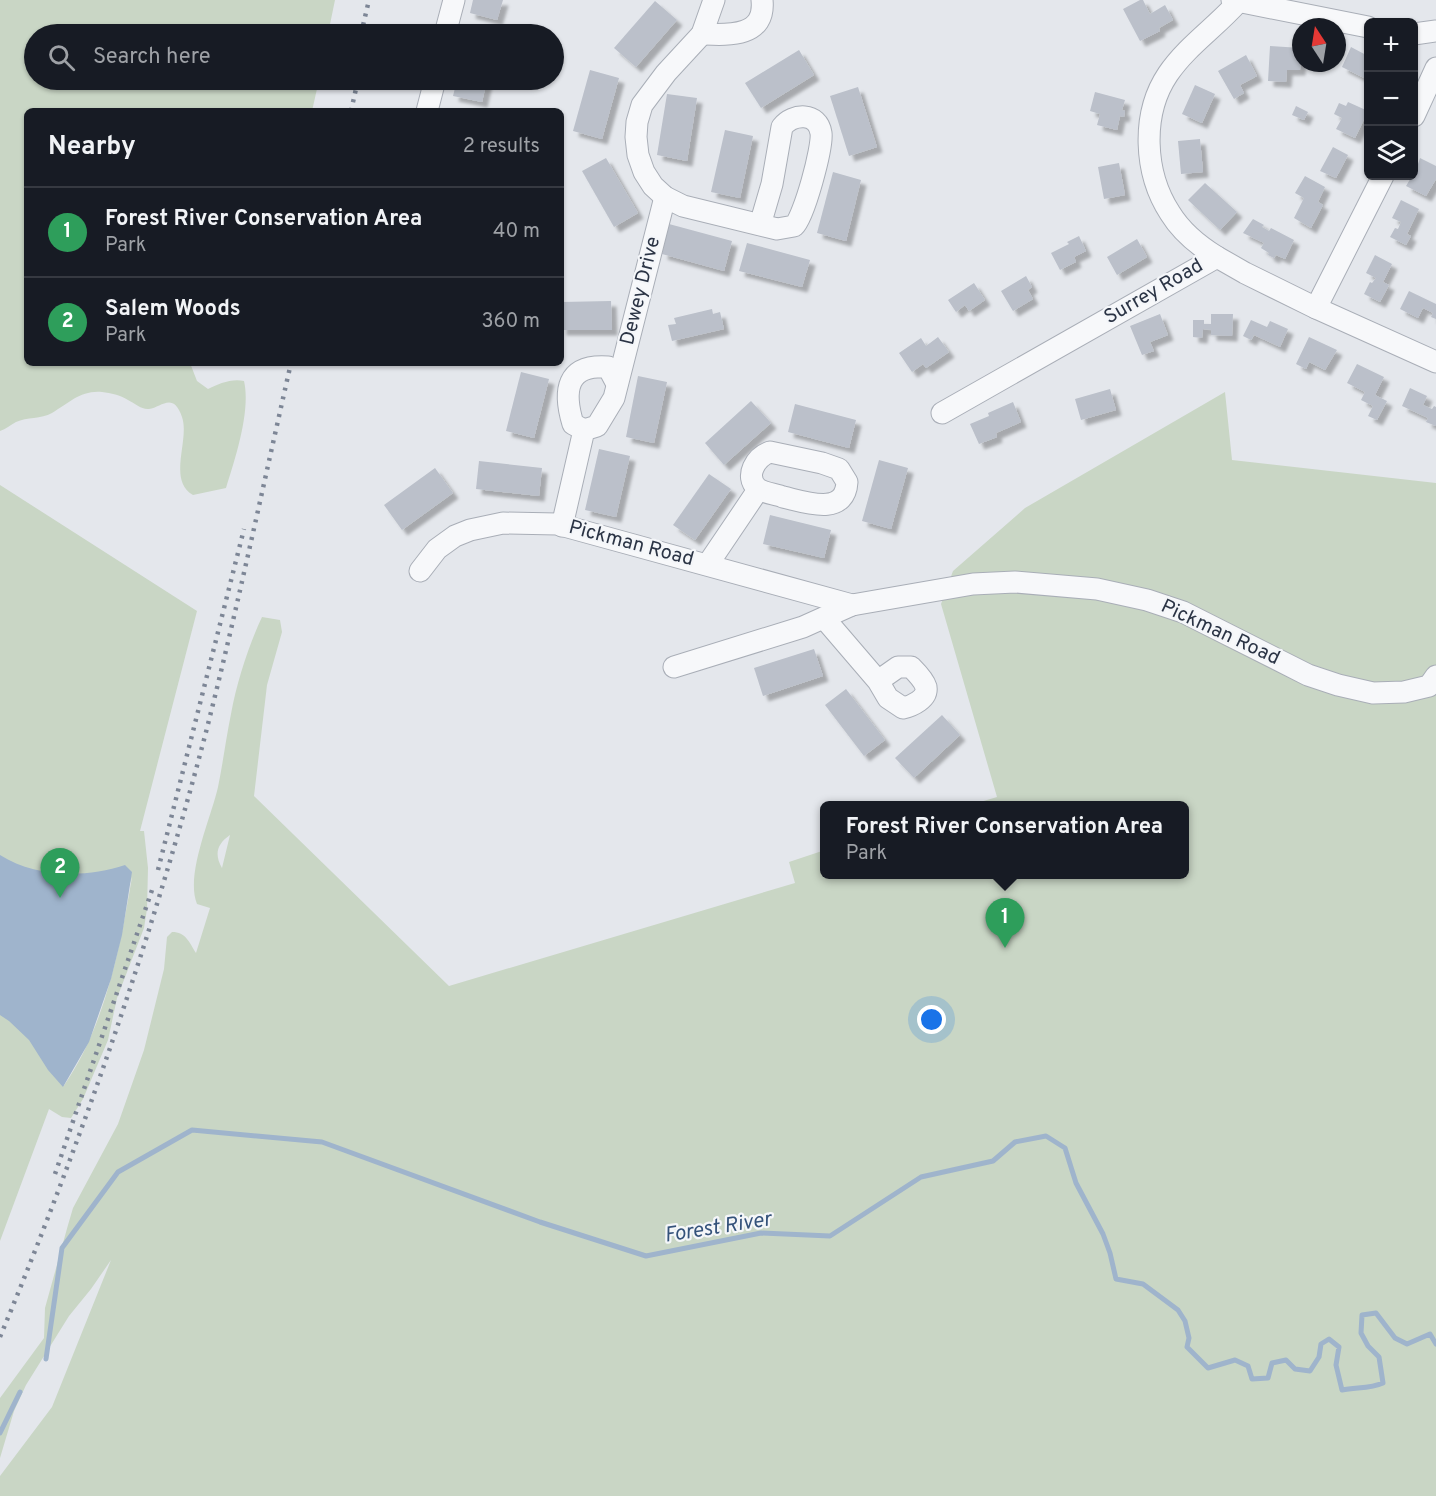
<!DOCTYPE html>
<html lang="en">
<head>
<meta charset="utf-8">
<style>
	body { margin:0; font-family:Overpass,sans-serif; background:#242831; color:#f1f3f6 }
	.controls { position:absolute; right:18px; top:18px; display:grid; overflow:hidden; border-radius:9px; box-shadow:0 2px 4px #0004 }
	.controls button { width:54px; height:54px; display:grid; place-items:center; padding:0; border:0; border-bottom:2px solid #363941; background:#171b24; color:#f1f3f6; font:30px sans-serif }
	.compass { position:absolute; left:1292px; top:18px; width:54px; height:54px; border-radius:50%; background:#171b24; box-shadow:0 2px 4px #0004; rotate:348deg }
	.you { position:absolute; left:932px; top:1020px; width:21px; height:21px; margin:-15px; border:4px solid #fff; border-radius:50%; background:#1a73e8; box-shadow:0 0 0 9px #1a73e833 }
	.badge { display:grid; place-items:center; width:39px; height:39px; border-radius:50%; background:#d93025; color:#fff; font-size:20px; font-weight:700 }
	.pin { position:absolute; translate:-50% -50px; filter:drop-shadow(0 2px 3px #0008) }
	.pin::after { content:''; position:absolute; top:32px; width:21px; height:18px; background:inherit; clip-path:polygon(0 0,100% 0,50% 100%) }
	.popup { position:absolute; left:820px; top:801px; width:369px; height:78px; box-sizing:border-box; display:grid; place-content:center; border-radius:9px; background:#171b24; filter:drop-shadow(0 2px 4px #0005); font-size:20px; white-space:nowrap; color:#9ea1a6 }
	.popup b { font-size:22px; color:#f1f3f6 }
	.popup::after { content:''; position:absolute; left:50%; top:100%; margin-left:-12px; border:12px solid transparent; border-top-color:#171b24 }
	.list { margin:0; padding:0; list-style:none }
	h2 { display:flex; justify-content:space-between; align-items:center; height:78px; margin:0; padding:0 24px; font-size:26px }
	h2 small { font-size:20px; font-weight:400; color:#9ea1a6 }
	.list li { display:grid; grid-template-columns:39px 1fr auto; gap:18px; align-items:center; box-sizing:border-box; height:90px; padding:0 24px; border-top:2px solid #363941 }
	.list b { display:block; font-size:22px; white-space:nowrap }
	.list p { margin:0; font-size:20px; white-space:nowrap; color:#9ea1a6 }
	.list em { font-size:20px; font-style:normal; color:#9ea1a6 }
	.icon { flex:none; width:33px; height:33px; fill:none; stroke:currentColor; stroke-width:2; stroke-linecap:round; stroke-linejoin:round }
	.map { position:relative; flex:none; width:1436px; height:1496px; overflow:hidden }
	.search { position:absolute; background:#171b24; box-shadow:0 2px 4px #0004; left:24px; top:24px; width:540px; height:66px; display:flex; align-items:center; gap:15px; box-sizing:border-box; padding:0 21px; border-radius:33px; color:#9ea1a6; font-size:22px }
	.panel { position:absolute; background:#171b24; box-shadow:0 2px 4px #0004; left:24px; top:108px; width:540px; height:258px; border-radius:9px }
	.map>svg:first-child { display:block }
	.green { fill:#c9d6c5; fill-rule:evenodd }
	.water { fill:#9fb4cc }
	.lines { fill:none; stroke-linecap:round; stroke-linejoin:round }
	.stream { stroke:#9fb4cc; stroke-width:5 }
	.building { fill:#bbc0ca; filter:url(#shadow) }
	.minor-casing { stroke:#a9aeb7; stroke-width:23 }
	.minor { stroke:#f7f8fa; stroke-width:21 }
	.rail { stroke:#7d8696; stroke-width:4.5; stroke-dasharray:3 6; stroke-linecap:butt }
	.labels { text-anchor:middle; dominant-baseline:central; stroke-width:4.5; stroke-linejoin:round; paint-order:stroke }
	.street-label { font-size:20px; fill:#2b3445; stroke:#f4f6f9 }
	.water-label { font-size:21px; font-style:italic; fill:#34527a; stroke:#f4f6f9 }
</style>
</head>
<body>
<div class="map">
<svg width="1436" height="1496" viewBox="0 0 1436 1496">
	<defs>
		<filter id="shadow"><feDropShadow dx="5.5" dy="5.5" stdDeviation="1.5" flood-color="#0004"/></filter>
	</defs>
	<rect width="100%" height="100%" fill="#e4e7ec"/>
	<g class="green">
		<path d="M0 0H335L328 34H34V80H319L312 111H27V363H190L197 381 208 389C218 384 232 378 244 381 251 411 235 459 226 488L193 495C167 480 190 440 182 417 173 391 161 408 149 409 142 410 134 403 128 400 120 395 111 393 102 392 81 390 69 403 52 413 41 419 27 417 16 422 10 425 6 429 0 431Z"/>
		<path d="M1225 392 1232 460 1436 483V1496H0V1476L52 1407 111 1260 91 1289 69 1316 26 1385 14 1411 0 1458V1398L44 1338 45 1308 68 1225 73 1208 118 1124 144 1050 164 969 167 937 172 932C186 932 189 942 196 953L210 908 197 904C185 875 211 818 218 787 223 763 226 738 231 714 237 682 248 647 262 617L280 620 282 632 267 685 254 796 449 986 795 883 789 862 825 850V874H1185V806L970 805 997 797 941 604 953 571 1025 508ZM230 835 222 868C214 854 217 844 230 835Z"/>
		<path d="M0 485 197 611 140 831H144L148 868 147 909 144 928 117 998 108 1040 83 1099 71 1118 62 1117 49 1109 0 1241ZM132 877C120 948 105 1027 63 1087Z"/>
	</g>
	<path class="water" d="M0 855C36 878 86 878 125 865L132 872 122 935 111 979 89 1042 63 1087 48 1070 29 1040 9 1021 0 1015Z"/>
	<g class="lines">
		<g class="stream">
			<path d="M46 1359 62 1248 118 1172 192 1130 322 1142 540 1222 646 1256 761 1233 830 1236 921 1177 993 1161 1015 1142 1046 1136 1065 1148 1076 1183 1103 1234 1110 1253 1116 1279 1143 1284 1178 1310 1185 1321 1189 1338 1187 1347 1208 1368 1235 1360 1248 1366 1252 1379 1268 1378 1272 1363 1286 1360 1295 1369 1310 1371 1319 1357 1321 1344 1329 1339 1339 1347 1336 1365 1342 1390C1356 1387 1370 1389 1383 1383L1379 1357 1368 1346 1361 1333 1362 1315 1376 1313 1395 1338 1407 1344 1430 1334 1436 1344"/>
			<path d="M0 1433 20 1392"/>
		</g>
	</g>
	<g class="building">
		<path d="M473 0H503L497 20 470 13Z"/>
		<path d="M1140 0H1143L1150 14 1165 5 1173 20 1159 28 1160 31 1140 41 1123 9Z"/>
		<path d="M655 1 677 20 636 67 614 48Z"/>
		<path d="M1270 46 1301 48 1300 70H1287L1286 82 1268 81Z"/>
		<path d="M1351 47 1368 56V80L1342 67Z"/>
		<path d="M799 50 814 75 761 108 745 83Z"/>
		<path d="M1246 55 1257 76 1240 85 1244 93 1234 99 1218 71Z"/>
		<path d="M590 70 619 78 602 139 573 131Z"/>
		<path d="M457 80H487L482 102 453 96Z"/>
		<path d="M1195 85 1215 94 1202 123 1182 114Z"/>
		<path d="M858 87 877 147 849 156 830 96Z"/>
		<path d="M1095 92 1125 100 1122 110 1125 111 1124 117 1120 116 1117 130 1097 125 1100 114 1090 111Z"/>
		<path d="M667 94 697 98 687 161 657 155Z"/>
		<path d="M1348 102 1368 111 1355 138 1336 129 1342 118 1334 114 1339 103 1346 106Z"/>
		<path d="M1296 106 1308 112 1304 120 1292 115Z"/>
		<path d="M725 130 753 136 740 198 711 192Z"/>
		<path d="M1200 139 1203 172 1181 174 1178 141Z"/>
		<path d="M1333 147 1348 155 1336 178 1320 171Z"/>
		<path d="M606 158 638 213 614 227 582 171Z"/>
		<path d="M1420 158 1436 166V179L1426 196 1406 186 1412 176H1414Z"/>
		<path d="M1119 163 1125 195 1104 199 1098 167Z"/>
		<path d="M833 172 861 180 846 241 817 233Z"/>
		<path d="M1305 176 1325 187 1318 202 1323 205 1311 228 1294 218 1304 198 1295 193Z"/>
		<path d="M1205 183 1237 212 1220 230 1188 200Z"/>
		<path d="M1401 200 1419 209 1407 234 1411 236 1406 245 1390 237 1395 228 1398 229 1401 222 1392 218Z"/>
		<path d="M1253 219 1264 225 1262 227 1269 231 1271 228 1294 240 1285 259 1276 255 1274 258 1268 255 1269 253 1261 248 1264 243 1243 233Z"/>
		<path d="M669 224 732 241 724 271 662 254Z"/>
		<path d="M1079 236 1086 251 1074 257 1076 262 1060 270 1051 253 1069 244 1067 242Z"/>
		<path d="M1137 239 1147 257 1117 275 1107 257Z"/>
		<path d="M747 243 810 260 802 287 739 271Z"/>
		<path d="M1375 255 1392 264 1383 282 1389 285 1380 302 1364 294 1370 282 1372 283 1376 278 1366 273Z"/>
		<path d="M1026 276 1032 287 1028 290 1033 299 1013 311 1001 291Z"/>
		<path d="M974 283 985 300 969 311 965 305 956 312 948 300Z"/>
		<path d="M1409 291 1436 304V319L1431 317 1433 313 1423 308 1418 318 1400 309Z"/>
		<path d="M611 301 612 330H561V302Z"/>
		<path d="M712 309 713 314 720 312 724 329 672 341 668 325 676 324 674 318Z"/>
		<path d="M1160 314 1168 335 1150 342 1154 351 1142 355 1130 326Z"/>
		<path d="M1211 314H1233L1232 336 1211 335V330L1203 329 1202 338 1193 337V320H1204V324H1211Z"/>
		<path d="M1251 320 1267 327 1270 321 1288 329 1280 347 1254 335 1251 340 1243 336Z"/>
		<path d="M938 337 949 352 926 368 923 364 912 372 899 353 921 338 926 346Z"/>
		<path d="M1309 337 1337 350 1325 370 1309 362 1306 369 1296 364Z"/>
		<path d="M1357 364 1384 377 1375 395 1387 401 1377 420 1368 416 1373 406 1361 400 1365 392 1347 383Z"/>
		<path d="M521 372 549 379 534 438 506 431Z"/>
		<path d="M638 376 667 382 654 443 626 437Z"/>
		<path d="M1410 388 1427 396 1423 405 1432 409 1434 406 1436 407V426L1426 422 1428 418 1402 406Z"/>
		<path d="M1110 389 1116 410 1081 420 1075 399Z"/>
		<path d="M751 401 771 423 724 465 705 443Z"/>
		<path d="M1013 402 1021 422 996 433 997 437 979 444 970 424 989 416 988 413Z"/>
		<path d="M795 404 856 420 849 448 788 432Z"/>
		<path d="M599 449 630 456 616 517 585 510Z"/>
		<path d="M879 460 908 468 891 529 862 521Z"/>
		<path d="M479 461 542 468 539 496 476 489Z"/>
		<path d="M435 468 453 493 402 530 384 505Z"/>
		<path d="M709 474 731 489 695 540 673 525Z"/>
		<path d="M770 515 831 530 824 558 763 544Z"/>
		<path d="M814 649 823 676 763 696 754 668Z"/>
		<path d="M846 689 885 740 864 756 825 705Z"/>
		<path d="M942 715 960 735 914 778 895 758Z"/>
	</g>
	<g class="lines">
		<defs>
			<g id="minor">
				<path d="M714 0 702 34 666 73 642 105 637 122 636 137 638 155 644 172 653 186 665 197 683 206 777 229 794 226C804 217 823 147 821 133 818 112 793 113 782 127L772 184 760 225"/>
				<path d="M1232 0 1368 27"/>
				<path d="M445 34 454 0"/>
				<path d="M702 34C727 35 766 38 762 0"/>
				<path d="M1414 34 1436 31"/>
				<path d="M427 111 435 80"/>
				<path d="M1414 116 1436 68"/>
				<path d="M1217 257C1199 246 1181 231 1170 213 1144 173 1141 114 1168 74 1187 46 1216 27 1238 2"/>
				<path d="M1316 308 1383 176"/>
				<path d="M942 413 1217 257 1245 273 1316 308 1436 362"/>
				<path d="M584 430 573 424C563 391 566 364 608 367L617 384"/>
				<path d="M770 452 822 463 839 469 847 482C845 517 805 502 783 497 776 494 763 493 757 488 744 476 756 457 770 452Z"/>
				<path d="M562 526 584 430 597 426 614 398 665 197"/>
				<path d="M708 564 758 490"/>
				<path d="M420 571 437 549 455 536 470 530 503 523 557 524 852 605"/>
				<path d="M824 618 878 681 888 698 903 708C912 706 928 699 926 687 924 680 916 672 911 667H898L878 681"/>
				<path d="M674 667 803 627 852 605 973 584 1015 582 1097 589 1147 600 1183 612 1308 675 1338 685 1373 693 1404 692 1429 686 1436 676"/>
			</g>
		</defs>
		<use href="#minor" class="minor-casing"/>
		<use href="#minor" class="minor"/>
		<g class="rail">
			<path d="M361 34 369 0"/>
			<path d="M351 111 358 80"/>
			<path d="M158 870 244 529"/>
			<path d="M55 1174 152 890"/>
			<path d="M0 1337C82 1140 152 938 206 732 237 610 263 486 291 363"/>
		</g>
	</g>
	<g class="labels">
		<g class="street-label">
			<text transform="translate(641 291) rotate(-76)">Dewey Drive</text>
			<text transform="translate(1154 292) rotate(-30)">Surrey Road</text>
			<text transform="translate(631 544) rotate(15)">Pickman Road</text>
			<text transform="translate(1220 633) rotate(25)">Pickman Road</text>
		</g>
		<g class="water-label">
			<text transform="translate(718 1228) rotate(-9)">Forest River</text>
		</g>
	</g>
</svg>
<div class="controls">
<button>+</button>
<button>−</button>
<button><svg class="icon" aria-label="layers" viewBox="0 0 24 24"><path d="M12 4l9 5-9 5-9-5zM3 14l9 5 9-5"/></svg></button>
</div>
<svg class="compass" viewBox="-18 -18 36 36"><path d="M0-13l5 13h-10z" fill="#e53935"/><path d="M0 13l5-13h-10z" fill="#9ea1a6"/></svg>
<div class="you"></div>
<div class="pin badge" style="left:1005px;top:948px;background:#2e9e5b">1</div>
<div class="popup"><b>Forest River Conservation Area</b>Park</div>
<div class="pin badge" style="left:60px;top:898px;background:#2e9e5b">2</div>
<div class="search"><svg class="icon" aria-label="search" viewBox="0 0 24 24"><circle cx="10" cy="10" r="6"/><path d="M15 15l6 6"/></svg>Search here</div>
<section class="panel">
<h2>Nearby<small>2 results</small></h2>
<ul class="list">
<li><span class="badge" style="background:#2e9e5b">1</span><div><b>Forest River Conservation Area</b><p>Park</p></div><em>40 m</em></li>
<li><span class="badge" style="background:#2e9e5b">2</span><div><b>Salem Woods</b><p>Park</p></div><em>360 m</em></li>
</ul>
</section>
</div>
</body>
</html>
